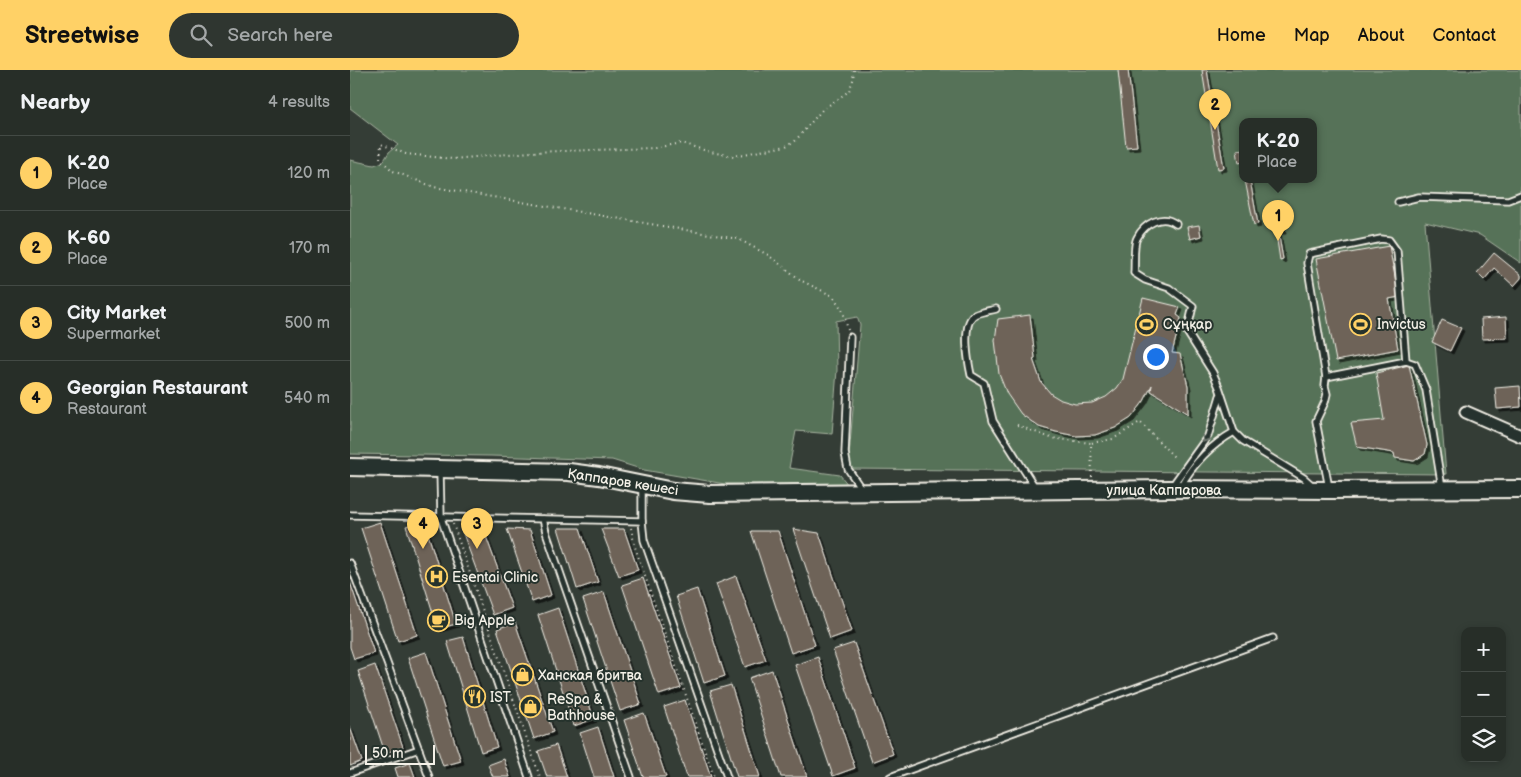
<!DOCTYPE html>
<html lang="en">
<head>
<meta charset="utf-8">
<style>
	body { margin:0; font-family:"Balsamiq Sans",sans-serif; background:#2f3630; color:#f1f3f6 }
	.controls { position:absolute; right:15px; bottom:15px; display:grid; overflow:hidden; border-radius:10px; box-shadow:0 2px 8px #0003 }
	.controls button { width:45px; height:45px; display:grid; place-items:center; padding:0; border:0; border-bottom:1px solid #434a45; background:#272e28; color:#f1f3f6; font:25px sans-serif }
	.scale { position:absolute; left:15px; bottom:12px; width:70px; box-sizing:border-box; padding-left:5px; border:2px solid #f4f1e8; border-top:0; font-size:14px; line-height:18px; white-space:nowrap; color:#f4f1e8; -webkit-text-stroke:4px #26332d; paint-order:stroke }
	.you { position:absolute; left:805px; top:286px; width:18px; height:18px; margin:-12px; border:4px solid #fff; border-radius:50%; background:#1a73e8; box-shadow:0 0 0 8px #1a73e833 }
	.badge { display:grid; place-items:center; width:32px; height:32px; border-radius:50%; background:#ffd166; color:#111; font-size:16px; font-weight:700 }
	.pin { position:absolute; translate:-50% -41px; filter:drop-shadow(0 1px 2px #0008) }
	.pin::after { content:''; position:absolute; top:26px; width:18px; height:15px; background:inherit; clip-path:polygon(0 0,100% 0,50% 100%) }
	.popup { position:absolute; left:889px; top:48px; width:78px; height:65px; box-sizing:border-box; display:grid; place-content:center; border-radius:10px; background:#272e28; filter:drop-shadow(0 1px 4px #0005); font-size:16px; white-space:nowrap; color:#a4a8a8 }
	.popup b { font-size:19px; color:#f1f3f6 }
	.popup::after { content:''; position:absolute; left:50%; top:100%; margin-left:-10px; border:10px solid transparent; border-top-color:#272e28 }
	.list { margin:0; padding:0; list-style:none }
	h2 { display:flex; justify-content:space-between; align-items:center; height:65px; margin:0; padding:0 20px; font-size:21px }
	h2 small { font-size:16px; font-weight:400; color:#a4a8a8 }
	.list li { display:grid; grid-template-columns:32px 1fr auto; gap:15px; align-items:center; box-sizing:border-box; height:75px; padding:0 20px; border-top:1px solid #434a45 }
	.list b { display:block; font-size:19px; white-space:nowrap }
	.list p { margin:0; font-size:16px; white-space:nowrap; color:#a4a8a8 }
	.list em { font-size:16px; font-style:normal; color:#a4a8a8 }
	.icon { flex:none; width:28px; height:28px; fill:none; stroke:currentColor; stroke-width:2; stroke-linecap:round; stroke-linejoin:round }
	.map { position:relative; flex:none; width:1171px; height:707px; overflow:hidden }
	header { display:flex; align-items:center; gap:30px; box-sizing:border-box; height:70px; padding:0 25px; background:#ffd166; color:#111 }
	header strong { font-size:24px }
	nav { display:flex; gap:28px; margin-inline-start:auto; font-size:18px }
	.search { width:350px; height:45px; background:#2f3630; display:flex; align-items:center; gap:12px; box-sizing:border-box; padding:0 18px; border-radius:28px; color:#a4a8a8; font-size:19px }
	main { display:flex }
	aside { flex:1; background:#272e28 }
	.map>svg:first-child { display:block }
	.green { fill:#577258; stroke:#a6b2a0; fill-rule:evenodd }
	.building { fill:#6e6359; stroke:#f4f1e8; filter:url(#shadow) }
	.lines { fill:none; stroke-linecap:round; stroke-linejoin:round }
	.lane-casing { stroke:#f4f1e8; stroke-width:9 }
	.street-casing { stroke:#f4f1e8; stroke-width:15 }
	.secondary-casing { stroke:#f4f1e8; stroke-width:20 }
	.path { stroke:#f4f1e8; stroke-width:2; stroke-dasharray:1 4; stroke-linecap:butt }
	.lane { stroke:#26332d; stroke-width:5.5 }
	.street { stroke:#26332d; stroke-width:11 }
	.secondary { stroke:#26332d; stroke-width:16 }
	.oneway { stroke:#6e766e }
	.labels { text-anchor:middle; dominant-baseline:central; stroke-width:4; stroke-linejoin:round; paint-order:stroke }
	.poi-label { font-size:14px; fill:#f4f1e8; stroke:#26332d; text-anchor:start }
	.street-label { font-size:14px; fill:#f4f1e8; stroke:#26332d }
</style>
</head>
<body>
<header>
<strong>Streetwise</strong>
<div class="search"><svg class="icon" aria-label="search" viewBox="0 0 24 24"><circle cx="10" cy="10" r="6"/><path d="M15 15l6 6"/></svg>Search here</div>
<nav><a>Home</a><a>Map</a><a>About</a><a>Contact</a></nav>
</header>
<main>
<aside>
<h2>Nearby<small>4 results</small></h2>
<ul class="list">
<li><span class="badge">1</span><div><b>K-20</b><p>Place</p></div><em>120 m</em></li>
<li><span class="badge">2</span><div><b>K-60</b><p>Place</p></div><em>170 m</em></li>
<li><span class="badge">3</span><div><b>City Market</b><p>Supermarket</p></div><em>500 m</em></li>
<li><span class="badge">4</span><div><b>Georgian Restaurant</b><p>Restaurant</p></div><em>540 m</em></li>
</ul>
</aside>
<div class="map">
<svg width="1171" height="707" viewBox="0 0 1171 707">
	<defs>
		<filter id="shadow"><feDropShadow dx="3" dy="3" stdDeviation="0" flood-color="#0009"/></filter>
	</defs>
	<rect width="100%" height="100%" fill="#343d36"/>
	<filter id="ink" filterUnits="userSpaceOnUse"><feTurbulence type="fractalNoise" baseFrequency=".02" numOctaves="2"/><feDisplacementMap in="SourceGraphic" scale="10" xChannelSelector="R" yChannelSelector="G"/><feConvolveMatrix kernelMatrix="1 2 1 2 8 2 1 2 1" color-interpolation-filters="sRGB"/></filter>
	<g filter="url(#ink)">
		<path class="green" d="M0 0H1171V193L1130 165 1075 152 1096 404 498 399 510 255 507 247 486 251 487 300 482 364 446 361 439 398 490 405 499 416 375 414 294 400 262 390 141 386 0 384V90L24 95 33 92 39 82 48 75 0 38ZM893 52H963V110H893Z"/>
		<g class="building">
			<path d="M768 0H778L787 76 776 77Z"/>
			<path d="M852 0H857L874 98 868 99Z"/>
			<path d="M893 79V97L892 92 889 93 887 80Z"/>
			<path d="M895 110H900L908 154 904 155Z"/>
			<path d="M932 139 934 150H931L933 161H928L933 189 930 190 925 157H922L920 141Z"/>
			<path d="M849 155 851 166 840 169 837 157Z"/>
			<path d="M1039 176 1049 227 1039 229 1048 279 986 291 966 189Z"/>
			<path d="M1144 183 1171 205V208L1164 216 1144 198 1134 210 1127 203Z"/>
			<path d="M793 228 830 237 827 245 831 248 822 283 830 284 838 316V344L801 321 802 315 794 331 781 348 765 358 745 365 726 366 706 362 689 357 671 344 657 324 649 304 645 270 648 249 680 245 685 288 683 289 691 312 701 324 711 330 725 334 742 333 756 327 767 318 773 309Z"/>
			<path d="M1156 247 1157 268 1132 269 1131 249Z"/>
			<path d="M1092 250 1111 258 1100 281 1082 272Z"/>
			<path d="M1059 295 1077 375 1075 384 1064 391 1045 388 1044 383 1007 377 1001 353 1034 350 1026 303Z"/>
			<path d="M1170 316 1171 337 1147 339 1145 318Z"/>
			<path d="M74 451 106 554 88 559 56 456Z"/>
			<path d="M30 452 67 565 48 571 11 458Z"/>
			<path d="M111 458H133L162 538 143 545Z"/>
			<path d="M208 458H230L248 512 227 519Z"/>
			<path d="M157 459 180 460 201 525 182 532Z"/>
			<path d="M251 459H274L288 500 269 506Z"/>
			<path d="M443 459 469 463 502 561 480 569Z"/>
			<path d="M401 461H428L465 575 441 583Z"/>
			<path d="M386 506 416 590 395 597 366 514Z"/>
			<path d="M293 508 331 618 309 625 272 515Z"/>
			<path d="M0 512 24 583 4 589 0 577Z"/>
			<path d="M347 519 375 606 354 613 326 526Z"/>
			<path d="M254 522 291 634 270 641 233 529Z"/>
			<path d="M208 538 244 649 224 656 188 545Z"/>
			<path d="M165 552 203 662 184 669 147 559Z"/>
			<path d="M113 567 147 677 131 682 97 571Z"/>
			<path d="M504 573 543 684 522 692 483 580Z"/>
			<path d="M76 582 111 691 93 696 58 588Z"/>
			<path d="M468 587 505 698 483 706 445 595Z"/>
			<path d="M25 595 53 677 35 683 8 601Z"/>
			<path d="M422 600 457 707H431L399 608Z"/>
			<path d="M381 615 410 707H387L360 621Z"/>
			<path d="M335 630 361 707H337L314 637Z"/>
			<path d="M294 643 316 707H293L274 650Z"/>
			<path d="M0 657 12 691 0 696Z"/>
			<path d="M248 657 264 707H244L230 663Z"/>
			<path d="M206 675 217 707H197L188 681Z"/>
			<path d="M154 689 160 707H143L138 695Z"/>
			<path d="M60 693 65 707H48L45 698Z"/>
		</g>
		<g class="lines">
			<defs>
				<g id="lane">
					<path d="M1048 132 1069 127 1158 130 1171 125"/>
					<path d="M826 154C812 143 794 154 787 168 783 174 785 195 784 203L795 210 819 218 843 236 837 262 863 303 869 317 884 362 893 371 954 408 963 416"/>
					<path d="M646 239C639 241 628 242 623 246 612 256 618 291 621 305L634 313 643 351 686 419"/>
					<path d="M500 267 495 383 498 399 512 420"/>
					<path d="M976 307 1056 291 1065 294 1076 320 1092 418"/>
					<path d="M90 401 91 448 179 707"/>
					<path d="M292 416V451L294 470 377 707"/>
					<path d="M822 416 858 366 870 326"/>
					<path d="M830 417C843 394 861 375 884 362"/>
					<path d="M979 418 966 351 975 332 977 324 975 316 976 307 957 193 959 184 1031 169 1039 170 1047 181 1056 291"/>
					<path d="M0 445 292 451"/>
					<path d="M193 449 196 462 281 707"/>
					<path d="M0 493 79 707"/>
					<path d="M0 703 69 679"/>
					<path d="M540 707 923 568"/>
				</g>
				<path id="street" d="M1116 342 1171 366"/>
				<path id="secondary" d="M0 397 219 402 249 406 323 421 360 424 820 419 979 420 1171 419"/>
			</defs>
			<use href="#lane" class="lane-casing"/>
			<use href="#street" class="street-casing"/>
			<use href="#secondary" class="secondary-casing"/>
			<g class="path">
				<path d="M498 260 493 241 483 226 452 211 418 185 388 169 84 117 43 101 30 89 31 74 56 84 103 89 181 82 305 78 331 73 360 82 384 86 436 76 445 71 472 40 499 21 503 10 504 0"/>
				<path d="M667 355 701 368 741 373"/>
				<path d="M742 407 741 373 763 369 790 352 824 387"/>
				<path d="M103 454 190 707"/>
				<path d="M281 458 285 477 364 707"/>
			</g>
			<use href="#lane" class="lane"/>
			<use href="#street" class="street"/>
			<use href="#secondary" class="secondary"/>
		</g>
		<defs><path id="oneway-chevron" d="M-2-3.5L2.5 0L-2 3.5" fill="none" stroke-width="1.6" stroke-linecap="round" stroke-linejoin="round" transform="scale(1.25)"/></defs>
		<use class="oneway" href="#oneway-chevron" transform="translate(855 369) rotate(122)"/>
	</g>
	<defs>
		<symbol id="stadium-ring" viewBox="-11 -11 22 22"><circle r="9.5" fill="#26332d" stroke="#ffd166" stroke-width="1.5"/><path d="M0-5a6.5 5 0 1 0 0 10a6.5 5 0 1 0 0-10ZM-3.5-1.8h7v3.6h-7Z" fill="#ffd166"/></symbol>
		<symbol id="hospital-ring" viewBox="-11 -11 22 22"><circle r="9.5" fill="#26332d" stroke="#ffd166" stroke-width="1.5"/><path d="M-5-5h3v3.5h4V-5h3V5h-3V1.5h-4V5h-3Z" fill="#ffd166"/></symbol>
		<symbol id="cafe-ring" viewBox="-11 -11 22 22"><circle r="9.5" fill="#26332d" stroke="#ffd166" stroke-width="1.5"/><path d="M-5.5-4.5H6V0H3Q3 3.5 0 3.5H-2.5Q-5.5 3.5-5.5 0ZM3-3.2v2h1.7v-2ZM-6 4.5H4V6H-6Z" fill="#ffd166"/></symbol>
		<symbol id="shop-ring" viewBox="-11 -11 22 22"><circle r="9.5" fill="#26332d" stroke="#ffd166" stroke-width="1.5"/><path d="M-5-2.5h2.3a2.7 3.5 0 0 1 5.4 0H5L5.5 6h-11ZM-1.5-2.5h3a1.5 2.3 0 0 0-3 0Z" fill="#ffd166"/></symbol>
		<symbol id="restaurant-ring" viewBox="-11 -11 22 22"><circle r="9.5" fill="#26332d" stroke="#ffd166" stroke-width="1.5"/><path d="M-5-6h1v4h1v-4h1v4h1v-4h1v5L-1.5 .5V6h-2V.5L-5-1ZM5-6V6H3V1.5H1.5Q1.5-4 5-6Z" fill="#ffd166"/></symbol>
	</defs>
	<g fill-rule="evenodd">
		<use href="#stadium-ring" x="784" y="242" width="25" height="25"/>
		<use href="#stadium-ring" x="998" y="242" width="25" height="25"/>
		<use href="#hospital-ring" x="74" y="494" width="25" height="25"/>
		<use href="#cafe-ring" x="76" y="538" width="25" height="25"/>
		<use href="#shop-ring" x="160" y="592" width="25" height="25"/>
		<use href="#restaurant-ring" x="112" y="614" width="25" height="25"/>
		<use href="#shop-ring" x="168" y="624" width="25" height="25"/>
	</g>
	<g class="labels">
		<g class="poi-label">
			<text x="813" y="254">Сұңқар</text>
			<text x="1027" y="254">Invictus</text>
			<text x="102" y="507">Esentai Clinic</text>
			<text x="104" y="550">Big Apple</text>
			<text x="188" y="605">Ханская бритва</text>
			<text x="140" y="627">IST</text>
			<text x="197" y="629">ReSpa &amp;<tspan x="197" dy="16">Bathhouse</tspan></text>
		</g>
		<g class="street-label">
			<text transform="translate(273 412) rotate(9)">Қаппаров көшесі</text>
			<text x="814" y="420">улица Каппарова</text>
		</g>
	</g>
</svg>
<div class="controls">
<button>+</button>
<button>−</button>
<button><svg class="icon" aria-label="layers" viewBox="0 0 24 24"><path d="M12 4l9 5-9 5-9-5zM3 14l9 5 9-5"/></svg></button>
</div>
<div class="scale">50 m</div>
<div class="you"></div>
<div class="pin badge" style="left:928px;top:171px">1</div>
<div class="popup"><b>K-20</b>Place</div>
<div class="pin badge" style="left:865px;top:60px">2</div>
<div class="pin badge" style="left:127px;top:479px">3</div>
<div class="pin badge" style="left:73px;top:479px">4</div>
</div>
</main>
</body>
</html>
